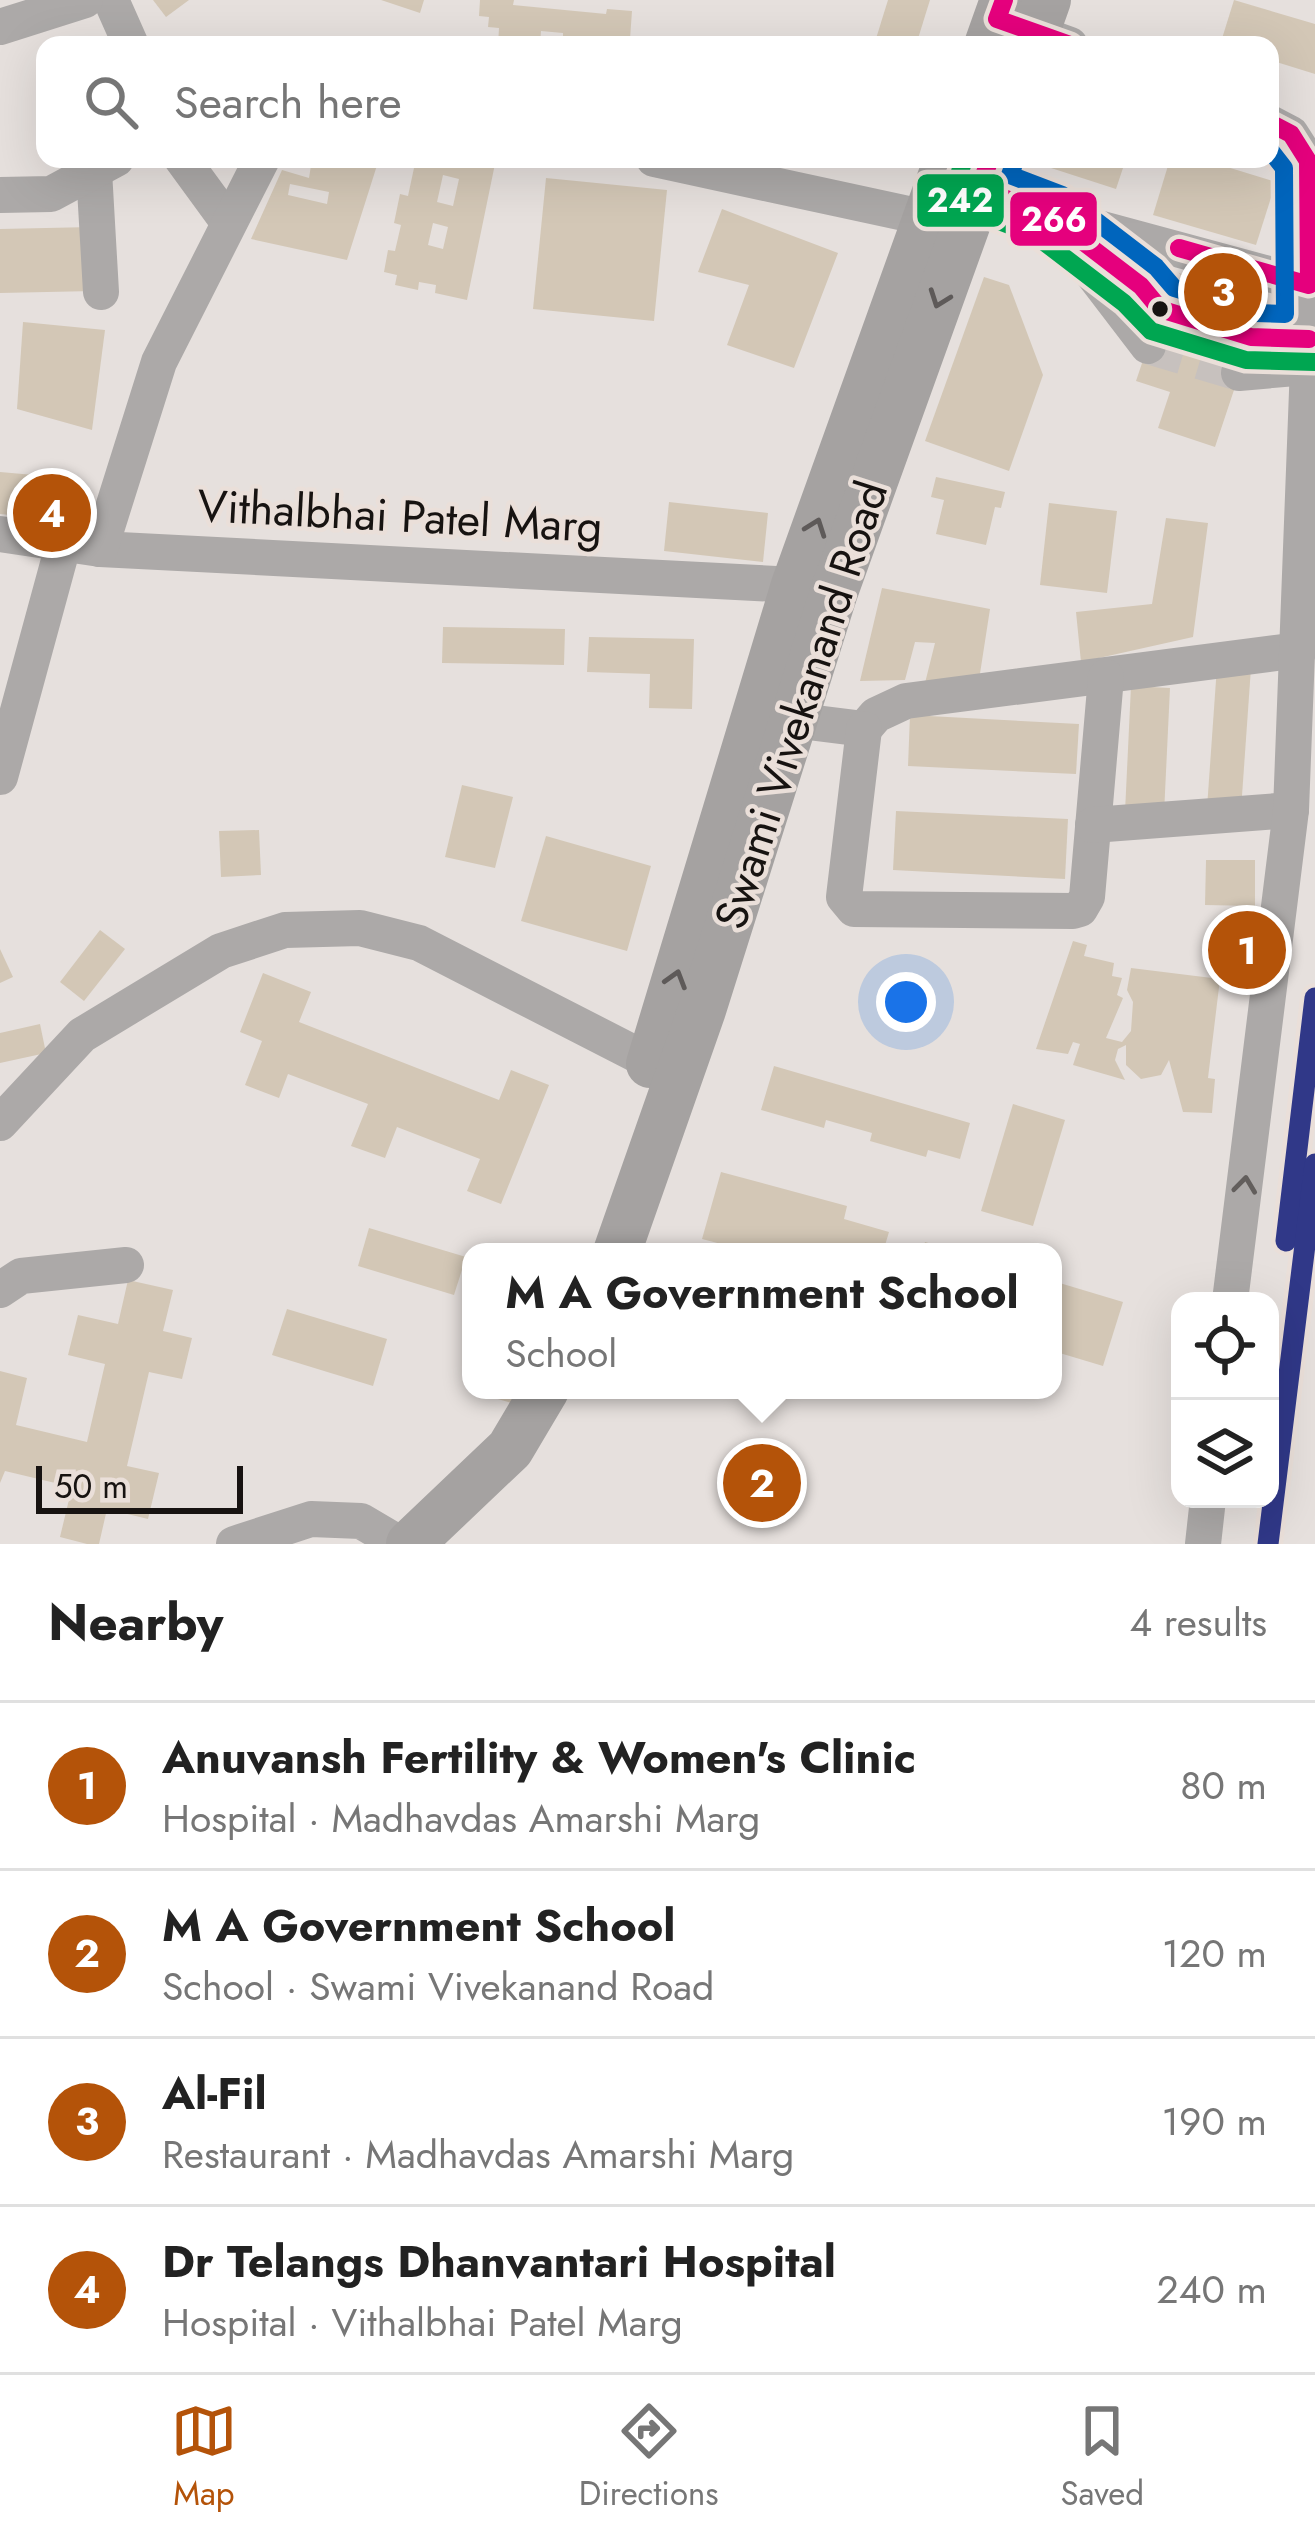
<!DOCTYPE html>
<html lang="en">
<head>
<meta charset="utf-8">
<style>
	body { margin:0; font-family:Jost,sans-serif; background:#f2f2f2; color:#222 }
	.controls { position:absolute; right:36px; bottom:36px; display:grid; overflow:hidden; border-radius:24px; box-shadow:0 12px 48px #0002 }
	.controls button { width:108px; height:108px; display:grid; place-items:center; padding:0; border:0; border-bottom:3px solid #e0e0e0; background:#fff; color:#222; font:60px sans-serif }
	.scale { position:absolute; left:36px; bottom:30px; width:207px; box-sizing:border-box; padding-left:12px; border:6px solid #171311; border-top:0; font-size:33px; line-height:42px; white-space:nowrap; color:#171311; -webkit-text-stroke:9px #eadfd9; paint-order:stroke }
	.you { position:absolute; left:906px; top:1002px; width:42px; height:42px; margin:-30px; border:9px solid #fff; border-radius:50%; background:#1a73e8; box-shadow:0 0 0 18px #1a73e833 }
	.badge { display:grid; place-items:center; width:78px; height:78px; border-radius:50%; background:#b45309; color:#fff; font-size:39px; font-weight:700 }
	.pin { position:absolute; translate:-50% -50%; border:6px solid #fff; box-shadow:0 3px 12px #0006 }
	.popup { position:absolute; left:462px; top:1243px; width:600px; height:156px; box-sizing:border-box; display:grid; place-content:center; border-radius:24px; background:#fff; filter:drop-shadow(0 3px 9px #0005); font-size:39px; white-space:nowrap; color:#767676 }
	.popup b { font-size:45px; color:#222 }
	.popup::after { content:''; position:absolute; left:50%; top:100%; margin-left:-24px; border:24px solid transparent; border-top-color:#fff }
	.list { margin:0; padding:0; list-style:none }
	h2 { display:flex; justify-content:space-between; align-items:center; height:156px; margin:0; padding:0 48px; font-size:51px }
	h2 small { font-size:39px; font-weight:400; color:#767676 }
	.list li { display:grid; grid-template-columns:78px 1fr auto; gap:36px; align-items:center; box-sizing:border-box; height:168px; padding:0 48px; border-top:3px solid #e0e0e0 }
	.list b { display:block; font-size:45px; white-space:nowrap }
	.list p { margin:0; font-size:39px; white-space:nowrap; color:#767676 }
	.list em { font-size:39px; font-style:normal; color:#767676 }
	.icon { flex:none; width:66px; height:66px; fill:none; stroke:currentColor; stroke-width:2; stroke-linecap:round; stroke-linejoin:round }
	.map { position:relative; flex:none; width:1315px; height:1544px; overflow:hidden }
	.search { position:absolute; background:#fff; box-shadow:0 12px 48px #0002; left:36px; right:36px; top:36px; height:132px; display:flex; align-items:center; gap:30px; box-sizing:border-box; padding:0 42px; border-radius:24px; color:#767676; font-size:45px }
	.sheet { height:828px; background:#fff }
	nav { display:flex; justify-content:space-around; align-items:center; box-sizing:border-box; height:168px; border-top:3px solid #e0e0e0; background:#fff; font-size:33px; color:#767676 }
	nav a { display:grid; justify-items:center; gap:6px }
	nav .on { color:#b45309 }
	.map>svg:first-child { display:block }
	.building { fill:#d3c7b6; fill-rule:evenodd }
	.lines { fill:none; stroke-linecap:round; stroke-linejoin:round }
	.minor-tunnel { stroke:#c7c1be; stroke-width:36; stroke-dasharray:36 18; stroke-linecap:butt }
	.path { stroke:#a6a4a2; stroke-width:4.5; stroke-dasharray:3 9; stroke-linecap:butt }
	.minor { stroke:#aca9a8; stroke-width:36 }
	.major { stroke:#a5a2a1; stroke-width:48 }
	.bus-1-casing { stroke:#eadfd9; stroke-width:27 }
	.bus-2-casing { stroke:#eadfd9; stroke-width:27 }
	.bus-3-casing { stroke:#eadfd9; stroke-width:27 }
	.bus-1 { stroke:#e5007d; stroke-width:18 }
	.bus-2 { stroke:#00a651; stroke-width:18 }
	.bus-3 { stroke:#0065bd; stroke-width:18 }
	.rail-1-casing { stroke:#eadfd9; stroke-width:30 }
	.rail-1 { stroke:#303888; stroke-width:21 }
	.oneway { stroke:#5e5a59 }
	.oneway2 { stroke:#625e5c }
	.bus-dot { fill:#171311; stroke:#eadfd9; stroke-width:4.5 }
	.labels { text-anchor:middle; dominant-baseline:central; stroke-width:9; stroke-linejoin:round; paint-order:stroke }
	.street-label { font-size:45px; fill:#171311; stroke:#eadfd9 }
	.line-badge { stroke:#eadfd9; stroke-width:4.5 }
	.badge-label { font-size:33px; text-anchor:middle; font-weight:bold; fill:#fff }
</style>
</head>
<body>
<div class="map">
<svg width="1315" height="1544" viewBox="0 0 1315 1544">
	<rect width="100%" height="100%" fill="#e6e0dd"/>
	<g class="building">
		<path d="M153 0H189L166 17Z"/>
		<path d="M381 0H424L420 13Z"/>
		<path d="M480 0H514L513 5 606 14 607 9 632 11 630 39H621L620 45H563V33L541 31 540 45H498L499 28 488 27 489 17 479 16Z"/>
		<path d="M888 0H930L916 45H874Z"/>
		<path d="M1234 0 1315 24V74L1270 60V45H1220Z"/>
		<path d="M312 159H379L347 260 251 239 282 170 309 178ZM290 184 329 192 327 204 288 195Z"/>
		<path d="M407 159H496L467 300 435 293 436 285 419 282 418 290 395 285 397 275 384 272 388 250 395 251 401 225 394 223 400 194 408 196 414 168 405 167ZM443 175 459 179 453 206 437 202ZM433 223 448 227 443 249 428 245Z"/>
		<path d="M1054 159H1126L1116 189 1051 168Z"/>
		<path d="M1170 159H1201L1276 182 1256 245 1153 215Z"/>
		<path d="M546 178 667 190 654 321 533 309Z"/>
		<path d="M722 209 838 253 794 368 727 345 749 285 698 272Z"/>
		<path d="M92 227 94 291 0 293V229Z"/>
		<path d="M1173 271 1202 281 1205 273 1226 280 1224 287 1264 300 1215 447 1158 428 1170 392 1136 381Z"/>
		<path d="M984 277 1009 285 1043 375 1009 471 925 441Z"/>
		<path d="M23 322 105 330 92 430 17 409Z"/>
		<path d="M0 472 34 475 30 517 0 514Z"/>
		<path d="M936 477 1005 492 1001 508 995 507 986 545 936 534 944 500 931 497Z"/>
		<path d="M669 502 768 513 763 562 664 551Z"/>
		<path d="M1049 503 1117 511 1107 593 1040 585Z"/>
		<path d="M1166 518 1208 523 1193 637 1081 662 1076 612 1152 604Z"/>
		<path d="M882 588 990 609 979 680 925 683 935 643 915 642 905 680 860 681Z"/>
		<path d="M443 627 565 629 564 665 442 663Z"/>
		<path d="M589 637 694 639 692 709 649 708 650 674 587 672Z"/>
		<path d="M1217 666 1251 668 1241 810 1207 808Z"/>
		<path d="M1131 686 1170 688 1164 814 1125 812Z"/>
		<path d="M910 715 1079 724 1076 774 908 766Z"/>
		<path d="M462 785 513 797 495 868 445 857Z"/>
		<path d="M896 811 1068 819 1065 879 893 870Z"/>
		<path d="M259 830 261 875 221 877 219 831Z"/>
		<path d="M546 836 651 866 627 951 521 921Z"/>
		<path d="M1206 860H1255V906L1205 905Z"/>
		<path d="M100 930 125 949 84 1001 60 982Z"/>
		<path d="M1073 941 1087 945 1084 956 1114 963 1112 976 1122 978 1117 995 1123 998 1106 1038 1122 1042 1131 1031 1133 1002 1127 990 1131 968 1220 979 1208 1078 1215 1079 1212 1113 1183 1112 1169 1060 1161 1075 1141 1079 1126 1065V1045L1118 1049 1115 1060 1125 1080 1073 1065 1080 1044 1073 1042 1068 1054 1036 1049Z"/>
		<path d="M0 949 13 977 0 983Z"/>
		<path d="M263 973 311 992 299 1022 499 1100 511 1070 549 1085 501 1204 467 1191 480 1159 397 1127 385 1158 351 1146 368 1104 288 1074 279 1098 245 1085 262 1041 240 1032Z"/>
		<path d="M40 1024 46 1053 0 1063V1033Z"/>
		<path d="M774 1066 970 1123 960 1159 928 1150 926 1157 870 1141 872 1133 826 1120 824 1128 761 1110Z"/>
		<path d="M1013 1104 1065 1120 1033 1226 981 1211Z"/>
		<path d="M721 1172 847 1206 844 1219 889 1232 883 1252H752L702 1239Z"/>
		<path d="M369 1228 466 1257 454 1295 358 1266Z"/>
		<path d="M925 1242 955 1251V1252H922Z"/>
		<path d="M128 1280 173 1290 163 1331 192 1338 182 1379 149 1372 127 1466 159 1473 148 1519 107 1509 99 1544H87L60 1537 72 1487 5 1471 0 1483V1371L27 1378 16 1425 87 1442 105 1364 68 1355 78 1315 118 1324Z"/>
		<path d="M1053 1281 1123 1302 1103 1366 1053 1351Z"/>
		<path d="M287 1309 387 1339 373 1386 272 1355Z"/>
		<path d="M481 1390H523L519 1405 480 1394Z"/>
	</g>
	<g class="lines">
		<g class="minor-tunnel">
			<path d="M1160 309 1251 337"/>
			<path d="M1148 346 1239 373"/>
		</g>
		<path class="path" d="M1301 1101 1315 1103"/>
		<g class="minor">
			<path d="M111 0 131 45"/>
			<path d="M1012 24 1070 45"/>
			<path d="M0 27 85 0"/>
			<path d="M182 159 228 222"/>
			<path d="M654 159 927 218"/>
			<path d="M94 171 101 292"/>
			<path d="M979 189 1047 214 1309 285"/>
			<path d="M0 195 51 194 116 159"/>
			<path d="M1047 214 1148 346"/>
			<path d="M1084 242 1141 286 1160 309"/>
			<path d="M1251 337 1309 339"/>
			<path d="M1239 373 1307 367"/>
			<path d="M0 534 100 549 795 585"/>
			<path d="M100 549 159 362 262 159"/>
			<path d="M792 720 864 729 876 715 906 701 1299 650"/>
			<path d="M864 729 844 897 854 909 1073 911 1080 909 1087 897 1106 677"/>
			<path d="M0 777 64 542"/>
			<path d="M1093 825 1291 810"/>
			<path d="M0 1123 82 1035 221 951 285 930 360 928 419 943 651 1062"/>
			<path d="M0 1290 21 1276 126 1265"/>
			<path d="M1230 1301 1291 810 1309 339 1308 161 1291 134 1270 123"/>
			<path d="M234 1544 311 1519 361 1521 400 1544"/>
			<path d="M1203 1544 1208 1499"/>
		</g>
		<g class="major">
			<path d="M988 45 1004 0"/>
			<path d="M1031 45 1047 0"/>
			<path d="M650 1064 795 585 948 159"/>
			<path d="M617 1252 702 1010 834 592 990 159"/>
			<path d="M410 1544 510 1449 545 1390"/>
		</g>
		<defs>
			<g id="bus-1">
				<path d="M1004 0 997 19 1070 45"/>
				<path d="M990 159 979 189 1047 214 1141 286 1160 309 1251 337 1309 339"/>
				<path d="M1179 248 1309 285 1308 161 1291 134 1270 123"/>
			</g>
			<path id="bus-2" d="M964 159 955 188 963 207 1035 235 1124 303 1151 331 1246 360 1315 362"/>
			<path id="bus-3" d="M1013 167 1010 175 1062 195 1156 267 1174 288 1255 313 1285 314 1284 168 1270 150"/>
		</defs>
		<use href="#bus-1" class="bus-1-casing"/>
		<use href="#bus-2" class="bus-2-casing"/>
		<use href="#bus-3" class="bus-3-casing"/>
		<use href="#bus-1" class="bus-1"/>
		<use href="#bus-2" class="bus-2"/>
		<use href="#bus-3" class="bus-3"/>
		<defs>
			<g id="rail-1">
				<path d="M1286 1241 1315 998"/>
				<path d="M1268 1544 1315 1164"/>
			</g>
		</defs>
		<use href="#rail-1" class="rail-1-casing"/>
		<use href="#rail-1" class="rail-1"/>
	</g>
	<defs><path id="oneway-chevron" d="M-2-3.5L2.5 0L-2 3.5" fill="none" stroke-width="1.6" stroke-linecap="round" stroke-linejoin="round" transform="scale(3)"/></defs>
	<g class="oneway">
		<use href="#oneway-chevron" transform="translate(939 299) rotate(110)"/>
		<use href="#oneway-chevron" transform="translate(816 527) rotate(-70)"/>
		<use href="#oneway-chevron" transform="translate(676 979) rotate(-73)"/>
	</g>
	<use class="oneway2" href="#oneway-chevron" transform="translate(1245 1185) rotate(-83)"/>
	<circle class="bus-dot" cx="1160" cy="309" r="10"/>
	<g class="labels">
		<g class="street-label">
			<text transform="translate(400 516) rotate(3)">Vithalbhai Patel Marg</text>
			<text transform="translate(801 705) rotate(-72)">Swami Vivekanand Road</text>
		</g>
	</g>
	<g class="line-badge">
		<rect x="915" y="172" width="91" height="57" rx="12" fill="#00a651"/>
		<rect x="1008" y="190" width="91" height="58" rx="12" fill="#e5007d"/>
	</g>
	<g class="badge-label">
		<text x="960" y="212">242</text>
		<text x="1054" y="231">266</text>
	</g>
</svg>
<div class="controls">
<button><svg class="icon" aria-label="locate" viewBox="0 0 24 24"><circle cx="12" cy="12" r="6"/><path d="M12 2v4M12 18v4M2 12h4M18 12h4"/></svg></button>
<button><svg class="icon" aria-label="layers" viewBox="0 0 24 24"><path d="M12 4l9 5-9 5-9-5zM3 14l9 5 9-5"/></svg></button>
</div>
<div class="scale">50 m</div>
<div class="you"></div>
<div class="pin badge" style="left:1247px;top:950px">1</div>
<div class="pin badge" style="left:762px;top:1483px">2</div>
<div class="popup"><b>M A Government School</b>School</div>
<div class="pin badge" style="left:1223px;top:292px">3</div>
<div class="pin badge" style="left:52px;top:513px">4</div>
<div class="search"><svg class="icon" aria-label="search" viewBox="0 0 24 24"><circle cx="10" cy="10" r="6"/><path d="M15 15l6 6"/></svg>Search here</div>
</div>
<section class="sheet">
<h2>Nearby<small>4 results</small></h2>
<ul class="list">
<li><span class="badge">1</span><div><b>Anuvansh Fertility &amp; Women's Clinic</b><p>Hospital · Madhavdas Amarshi Marg</p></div><em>80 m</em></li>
<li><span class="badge">2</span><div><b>M A Government School</b><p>School · Swami Vivekanand Road</p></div><em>120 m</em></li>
<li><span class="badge">3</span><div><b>Al-Fil</b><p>Restaurant · Madhavdas Amarshi Marg</p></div><em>190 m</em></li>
<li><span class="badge">4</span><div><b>Dr Telangs Dhanvantari Hospital</b><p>Hospital · Vithalbhai Patel Marg</p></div><em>240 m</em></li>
</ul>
</section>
<nav>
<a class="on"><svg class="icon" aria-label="map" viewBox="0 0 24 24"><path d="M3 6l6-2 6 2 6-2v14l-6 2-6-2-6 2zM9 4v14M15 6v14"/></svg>Map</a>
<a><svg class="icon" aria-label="directions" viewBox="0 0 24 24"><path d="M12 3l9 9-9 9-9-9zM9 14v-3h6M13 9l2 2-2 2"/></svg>Directions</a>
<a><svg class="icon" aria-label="saved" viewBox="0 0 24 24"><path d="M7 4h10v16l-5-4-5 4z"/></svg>Saved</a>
</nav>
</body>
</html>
